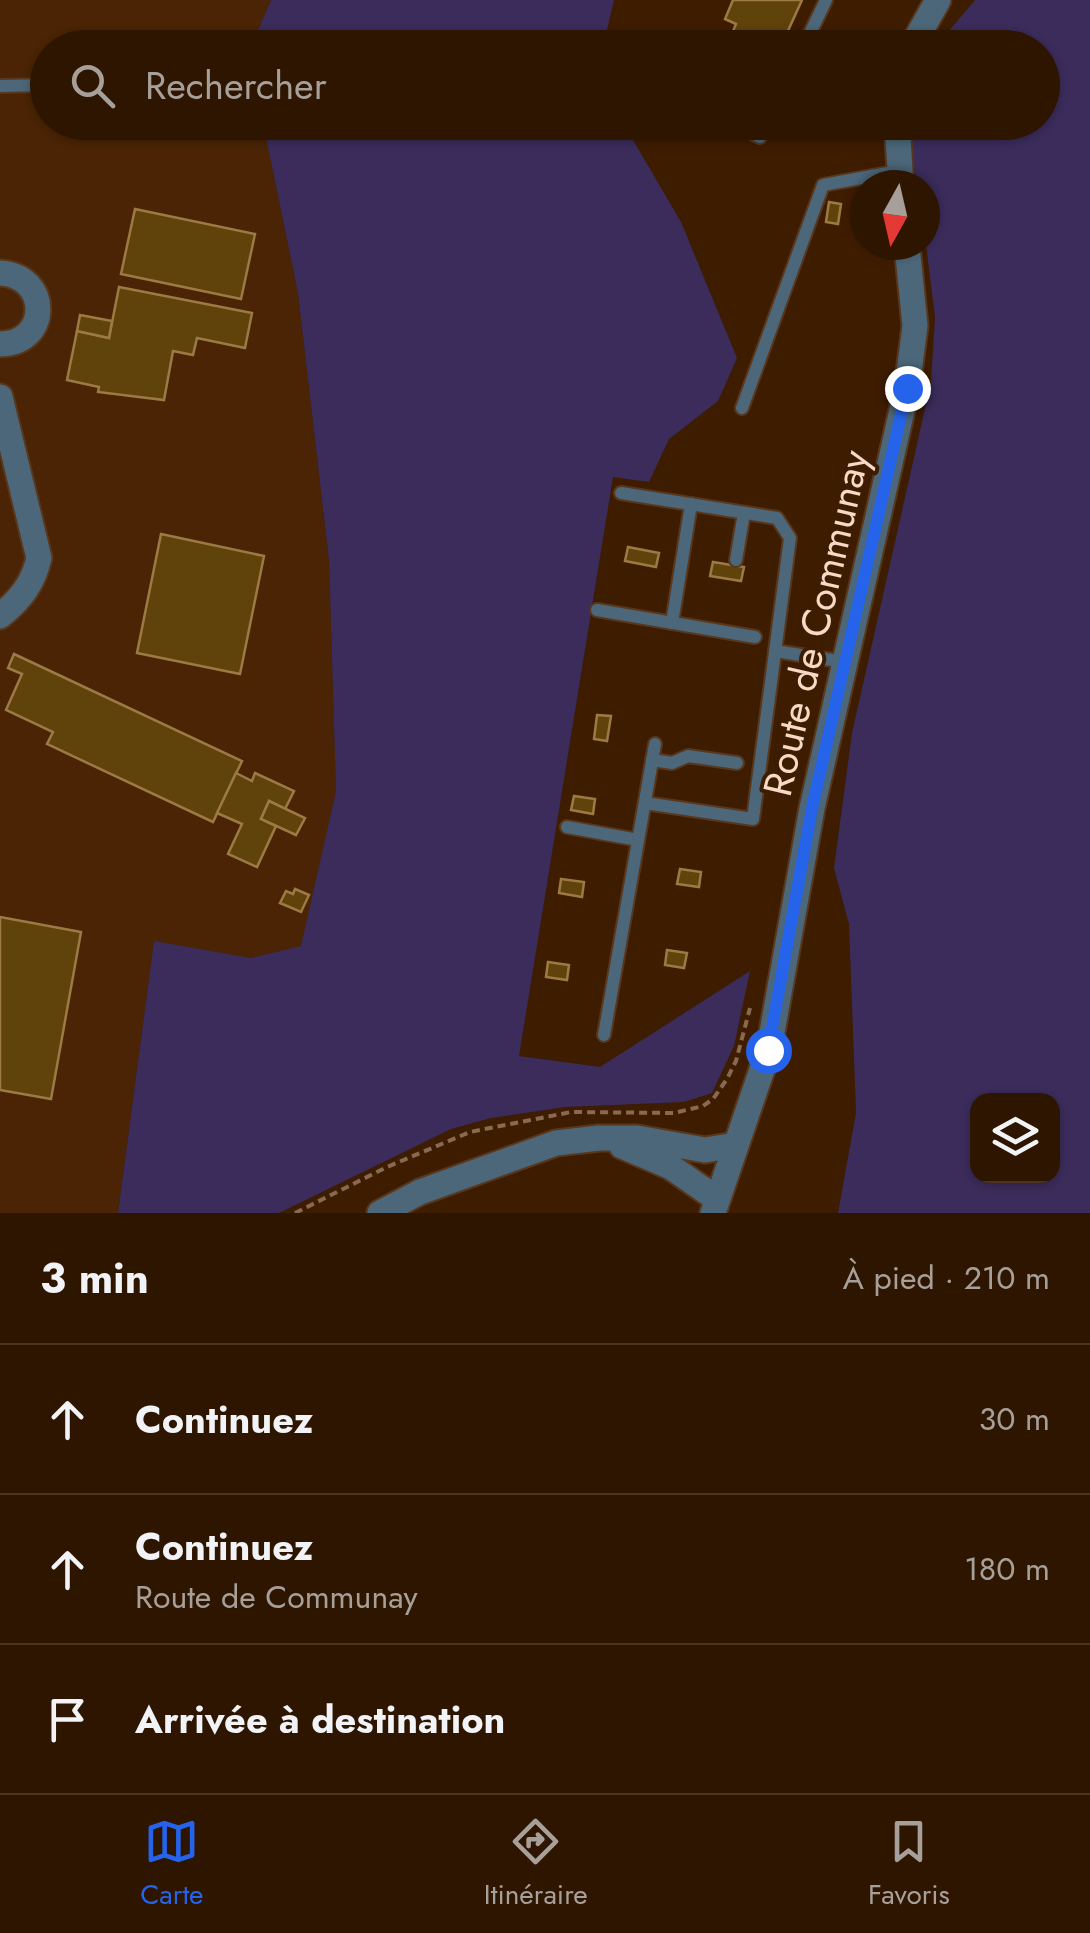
<!DOCTYPE html>
<html lang="fr">
<head>
<meta charset="utf-8">
<style>
	body { margin:0; font-family:Jost,sans-serif; background:#361e0a; color:#f1f3f6 }
	.controls { position:absolute; right:30px; bottom:30px; display:grid; overflow:hidden; border-radius:20px; box-shadow:0 2px 8px #0004 }
	.controls button { width:90px; height:90px; display:grid; place-items:center; padding:0; border:0; border-bottom:2px solid #493422; background:#2e1500; color:#f1f3f6; font:50px sans-serif }
	.compass { position:absolute; left:850px; top:170px; width:90px; height:90px; border-radius:50%; background:#2e1500; box-shadow:0 2px 8px #0004; rotate:188deg }
	.stop { position:absolute; width:30px; height:30px; margin:-22px; border:8px solid #2563eb; border-radius:50%; background:#fff }
	.stop.end { background:#2563eb; border-color:#fff; box-shadow:0 2px 10px #0008 }
	.list { margin:0; padding:0; list-style:none }
	h2 { display:flex; justify-content:space-between; align-items:center; height:130px; margin:0; padding:0 40px; font-size:42px }
	h2 small { font-size:32px; font-weight:400; color:#a79f99 }
	.list li { display:grid; grid-template-columns:65px 1fr auto; gap:30px; align-items:center; box-sizing:border-box; height:150px; padding:0 40px; border-top:2px solid #493422 }
	.list b { display:block; font-size:38px; white-space:nowrap }
	.list p { margin:0; font-size:32px; white-space:nowrap; color:#a79f99 }
	.list em { font-size:32px; font-style:normal; color:#a79f99 }
	.icon { flex:none; width:55px; height:55px; fill:none; stroke:currentColor; stroke-width:2; stroke-linecap:round; stroke-linejoin:round }
	.map { position:relative; flex:none; width:1090px; height:1213px; overflow:hidden }
	.search { position:absolute; background:#2e1500; box-shadow:0 2px 8px #0004; left:30px; right:30px; top:30px; height:110px; display:flex; align-items:center; gap:25px; box-sizing:border-box; padding:0 35px; border-radius:55px; color:#a79f99; font-size:38px }
	.sheet { height:580px; background:#2e1500 }
	nav { display:flex; justify-content:space-around; align-items:center; box-sizing:border-box; height:140px; border-top:2px solid #493422; background:#2e1500; font-size:28px; color:#a79f99 }
	nav a { display:grid; justify-items:center; gap:5px }
	nav .on { color:#2563eb }
	.map>svg:first-child { display:block }
	.built { fill:#4a2404 }
	.green { fill:#3b2c5b; fill-rule:evenodd }
	.building { fill:#60420b; stroke:#9d7a45; stroke-width:2.5 }
	.lines { fill:none; stroke-linecap:round; stroke-linejoin:round }
	.service-casing { stroke:#58371c; stroke-width:16 }
	.minor-casing { stroke:#58371c; stroke-width:29 }
	.tertiary-casing { stroke:#58371c; stroke-width:29 }
	.path { stroke:#896a51; stroke-width:4; stroke-dasharray:8 5; stroke-linecap:butt }
	.service { stroke:#4b6779; stroke-width:12 }
	.minor { stroke:#4b6779; stroke-width:25 }
	.tertiary { stroke:#4b6779; stroke-width:25 }
	.route { stroke:#2563eb; stroke-width:12 }
	.labels { text-anchor:middle; dominant-baseline:central; stroke-width:8; stroke-linejoin:round; paint-order:stroke }
	.street-label { font-size:40px; fill:#f6dac6; stroke:#3e1c00 }
</style>
</head>
<body>
<div class="map">
<svg width="1090" height="1213" viewBox="0 0 1090 1213">
	<rect width="100%" height="100%" fill="#3e1c00"/>
	<path class="built" d="M0 0H271L251 47 48 48V122L263 123 298 293 329 560 336 791 302 946 251 958 154 942 118 1213H0Z"/>
	<g class="green">
		<path d="M271 0H614L603 47H251Z"/>
		<path d="M975 0H1090V1213H838L856 1113 849 924 834 868 852 733 931 382 935 317 925 237V185H917L911 150 914 123 1042 122V48L940 47 948 32ZM1052 1100V1176H978V1100Z"/>
		<path d="M263 123H623L681 222 737 358 718 401 669 439 649 482 613 477 519 1056 600 1067 750 971 734 1046 712 1093 684 1102 565 1107 491 1118 451 1129 279 1213H118L154 941 251 958 301 946 336 791 329 560 298 293Z"/>
	</g>
	<g class="building">
		<path d="M733 0H802L782 44 776 42 773 48H726L736 24 725 19Z"/>
		<path d="M829 202 841 204 838 224 826 222Z"/>
		<path d="M135 209 255 234 241 299 121 274Z"/>
		<path d="M119 287 252 313 245 348 197 338 193 355 173 351 164 400 98 392 99 387 67 380 77 331 109 338Z"/>
		<path d="M80 315 112 321 109 338 77 331Z"/>
		<path d="M161 534 264 556 240 674 137 653Z"/>
		<path d="M628 547 659 553 656 567 625 561Z"/>
		<path d="M713 562 744 567 741 581 710 576Z"/>
		<path d="M14 654 242 761 213 822 47 744 53 732 6 710 22 674 8 668Z"/>
		<path d="M597 715 611 716 607 741 594 739Z"/>
		<path d="M236 773 252 781 255 773 294 791 285 809 269 801 261 819 276 826 257 867 228 854 242 824 217 813Z"/>
		<path d="M574 796 595 799 593 814 571 810Z"/>
		<path d="M269 801 305 818 296 835 261 819Z"/>
		<path d="M680 869 701 872 699 887 677 884Z"/>
		<path d="M561 879 584 882 582 897 559 893Z"/>
		<path d="M295 889 309 895 301 912 280 903 286 891 293 894Z"/>
		<path d="M0 917 81 932 51 1099 0 1090Z"/>
		<path d="M667 950 687 953 684 968 665 965Z"/>
		<path d="M548 962 569 965 567 980 546 977Z"/>
	</g>
	<g class="lines">
		<defs>
			<g id="service">
				<path d="M803 48 826 0"/>
				<path d="M0 86 48 85"/>
				<path d="M730 122 760 137 767 122"/>
				<path d="M742 408 823 185 899 171"/>
				<path d="M621 493 777 518 790 538 753 819 645 803"/>
				<path d="M736 560 744 513"/>
				<path d="M597 610 755 637"/>
				<path d="M672 623 691 504"/>
				<path d="M775 651 845 662"/>
				<path d="M652 760 672 763 688 756 737 763"/>
				<path d="M567 827 638 840"/>
				<path d="M604 1035 655 744"/>
			</g>
			<g id="minor">
				<path d="M0 273C51 276 50 344 0 344"/>
				<path d="M0 397 39 558C33 584 20 600 0 616"/>
			</g>
			<g id="tertiary">
				<path d="M911 48 938 0"/>
				<path d="M897 122 901 185"/>
				<path d="M622 1146 671 1167 717 1199"/>
				<path d="M380 1213 420 1192 556 1143 599 1138H637L705 1150 736 1145"/>
				<path d="M713 1213 769 1049 812 808 907 388 915 326 907 245"/>
			</g>
		</defs>
		<use href="#service" class="service-casing"/>
		<use href="#minor" class="minor-casing"/>
		<use href="#tertiary" class="tertiary-casing"/>
		<path class="path" d="M295 1213 387 1167 470 1132 571 1112 674 1113 703 1106 713 1099 727 1079 736 1061 750 1008"/>
		<use href="#service" class="service"/>
		<use href="#minor" class="minor"/>
		<use href="#tertiary" class="tertiary"/>
	</g>
	<g class="lines">
		<path class="route" d="M768 1050 812 808 907 388"/>
	</g>
	<g class="labels">
		<g class="street-label">
			<text transform="translate(816 623) rotate(-77)">Route de Communay</text>
		</g>
	</g>
</svg>
<div class="controls">
<button><svg class="icon" aria-label="layers" viewBox="0 0 24 24"><path d="M12 4l9 5-9 5-9-5zM3 14l9 5 9-5"/></svg></button>
</div>
<svg class="compass" viewBox="-18 -18 36 36"><path d="M0-13l5 13h-10z" fill="#e53935"/><path d="M0 13l5-13h-10z" fill="#a79f99"/></svg>
<div class="stop" style="left:768px;top:1050px"></div>
<div class="stop end" style="left:907px;top:388px"></div>
<div class="search"><svg class="icon" aria-label="search" viewBox="0 0 24 24"><circle cx="10" cy="10" r="6"/><path d="M15 15l6 6"/></svg>Rechercher</div>
</div>
<section class="sheet">
<h2>3 min<small>À pied · 210 m</small></h2>
<ul class="list">
<li><svg class="icon" aria-label="ahead" viewBox="0 0 24 24"><path d="M12 20V5M6 11l6-6 6 6"/></svg><div><b>Continuez</b></div><em>30 m</em></li>
<li><svg class="icon" aria-label="ahead" viewBox="0 0 24 24"><path d="M12 20V5M6 11l6-6 6 6"/></svg><div><b>Continuez</b><p>Route de Communay</p></div><em>180 m</em></li>
<li><svg class="icon" aria-label="arrive" viewBox="0 0 24 24"><path d="M6 21V4h12l-3 4 3 4H6"/></svg><div><b>Arrivée à destination</b></div></li>
</ul>
</section>
<nav>
<a class="on"><svg class="icon" aria-label="map" viewBox="0 0 24 24"><path d="M3 6l6-2 6 2 6-2v14l-6 2-6-2-6 2zM9 4v14M15 6v14"/></svg>Carte</a>
<a><svg class="icon" aria-label="directions" viewBox="0 0 24 24"><path d="M12 3l9 9-9 9-9-9zM9 14v-3h6M13 9l2 2-2 2"/></svg>Itinéraire</a>
<a><svg class="icon" aria-label="saved" viewBox="0 0 24 24"><path d="M7 4h10v16l-5-4-5 4z"/></svg>Favoris</a>
</nav>
</body>
</html>
